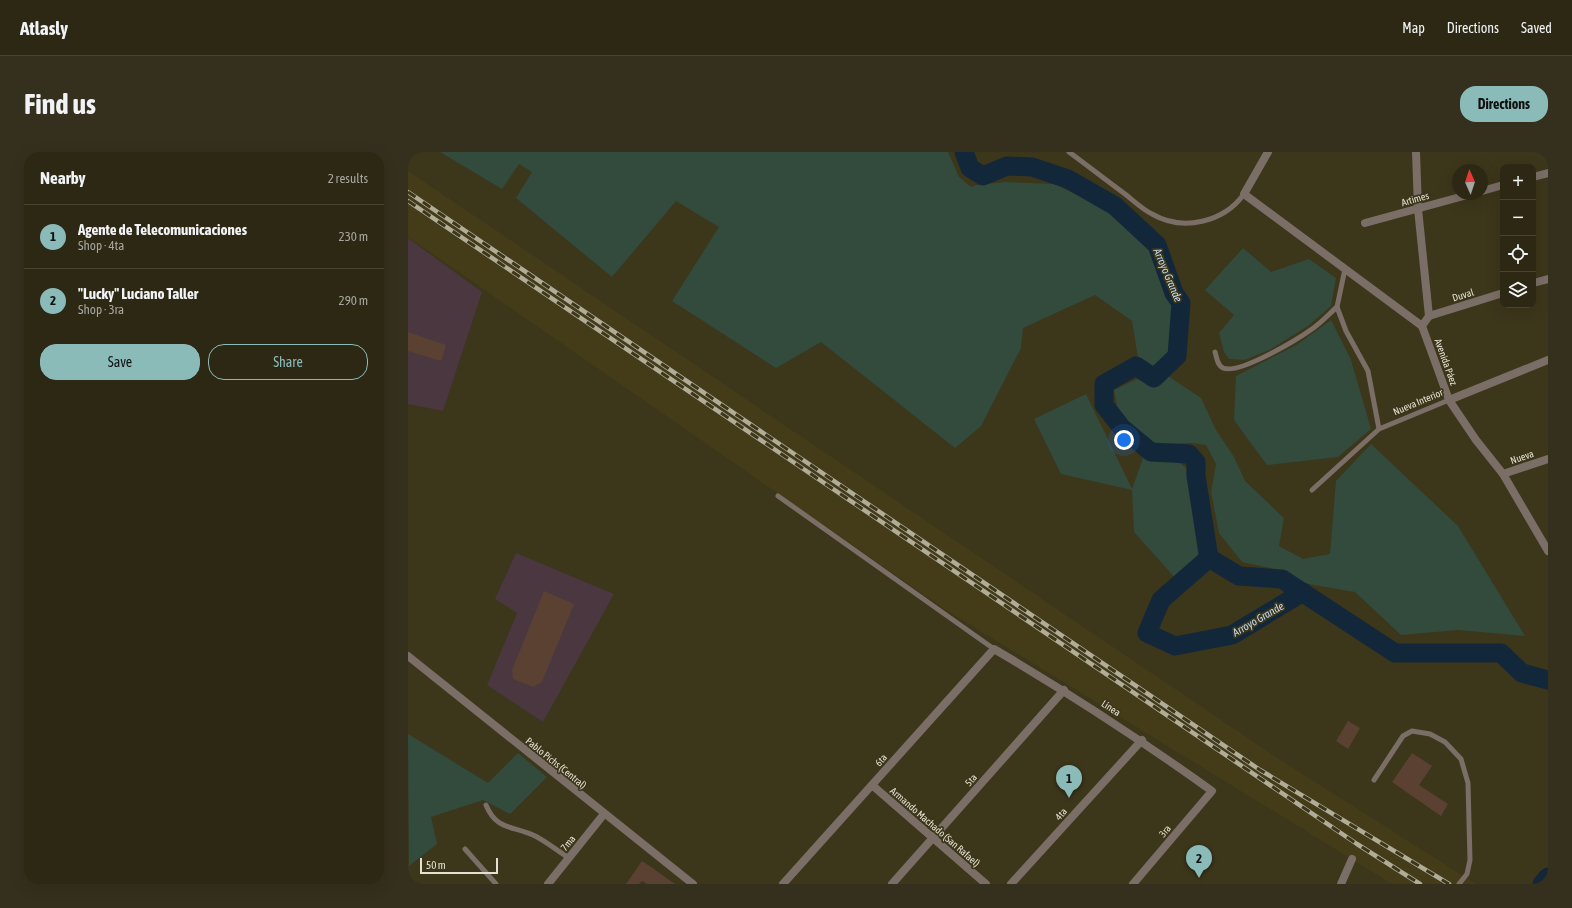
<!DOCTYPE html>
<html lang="en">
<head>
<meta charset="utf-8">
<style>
	body { margin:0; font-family:"Asap Condensed",sans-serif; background:#35301d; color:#f1f3f6 }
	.controls { position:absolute; right:12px; top:12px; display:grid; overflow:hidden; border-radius:8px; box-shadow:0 4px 16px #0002 }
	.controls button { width:36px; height:36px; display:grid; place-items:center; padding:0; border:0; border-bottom:1px solid #484434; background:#2d2814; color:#f1f3f6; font:20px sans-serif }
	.compass { position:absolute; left:1044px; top:12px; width:36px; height:36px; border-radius:50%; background:#2d2814; box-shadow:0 4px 16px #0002; rotate:357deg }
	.scale { position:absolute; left:12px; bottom:10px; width:78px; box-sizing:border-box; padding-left:4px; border:2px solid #e5e1d1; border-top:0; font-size:11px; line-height:14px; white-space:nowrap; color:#e5e1d1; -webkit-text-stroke:3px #3c361b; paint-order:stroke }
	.you { position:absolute; left:716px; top:288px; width:14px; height:14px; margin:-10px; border:3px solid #fff; border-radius:50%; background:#1a73e8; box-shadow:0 0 0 6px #1a73e833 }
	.badge { display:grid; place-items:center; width:26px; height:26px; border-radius:50%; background:#8bbbb9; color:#111; font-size:13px; font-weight:700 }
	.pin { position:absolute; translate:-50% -33px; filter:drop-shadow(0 1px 2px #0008) }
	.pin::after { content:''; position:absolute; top:21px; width:14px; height:12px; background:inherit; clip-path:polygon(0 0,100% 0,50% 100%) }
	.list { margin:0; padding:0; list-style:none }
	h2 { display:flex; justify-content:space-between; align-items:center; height:52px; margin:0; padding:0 16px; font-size:17px }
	h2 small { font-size:13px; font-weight:400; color:#a7a6a0 }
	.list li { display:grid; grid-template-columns:26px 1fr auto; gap:12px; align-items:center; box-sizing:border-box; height:64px; padding:0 16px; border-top:1px solid #484434 }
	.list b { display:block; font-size:15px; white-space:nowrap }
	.list p { margin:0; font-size:13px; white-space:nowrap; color:#a7a6a0 }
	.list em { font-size:13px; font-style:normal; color:#a7a6a0 }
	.actions { display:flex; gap:8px; padding:12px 16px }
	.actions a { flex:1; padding:9px 0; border:1px solid #8bbbb9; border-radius:16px; text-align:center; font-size:14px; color:#8bbbb9 }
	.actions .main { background:#8bbbb9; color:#111 }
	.icon { flex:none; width:22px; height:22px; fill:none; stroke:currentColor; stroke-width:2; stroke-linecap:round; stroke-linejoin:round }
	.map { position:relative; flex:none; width:1140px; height:732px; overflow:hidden; border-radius:16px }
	header { display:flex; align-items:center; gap:24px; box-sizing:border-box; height:56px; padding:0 20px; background:#2d2814; border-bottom:1px solid #484434 }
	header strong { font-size:19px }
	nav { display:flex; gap:22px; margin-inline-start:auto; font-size:14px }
	.intro { display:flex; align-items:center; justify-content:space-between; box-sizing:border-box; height:96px; padding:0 24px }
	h1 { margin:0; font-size:28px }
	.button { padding:10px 18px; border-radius:16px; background:#8bbbb9; color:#111; font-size:14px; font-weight:700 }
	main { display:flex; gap:24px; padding:0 24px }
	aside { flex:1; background:#2d2814; border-radius:16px; box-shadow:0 4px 16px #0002 }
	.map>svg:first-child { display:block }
	.built { fill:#443b18 }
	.industrial { fill:#4a3740 }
	.green { fill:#324b3d }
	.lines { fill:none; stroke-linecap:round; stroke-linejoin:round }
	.river { stroke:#13273a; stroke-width:19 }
	.building { fill:#5b4132 }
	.lane { stroke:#7b6e66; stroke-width:5 }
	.street { stroke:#7b6e66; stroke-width:8 }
	.rail-casing { stroke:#b0ac98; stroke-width:4.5 }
	.rail { stroke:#3c361b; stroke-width:3; stroke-dasharray:9; stroke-linecap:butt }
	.labels { text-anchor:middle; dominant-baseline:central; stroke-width:3.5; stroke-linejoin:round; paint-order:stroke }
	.street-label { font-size:10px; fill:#e5e1d1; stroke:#3c361b }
	.water-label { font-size:11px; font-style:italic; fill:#c3ddf6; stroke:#3c361b }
</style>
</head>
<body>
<header>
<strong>Atlasly</strong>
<nav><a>Map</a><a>Directions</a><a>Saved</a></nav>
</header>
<div class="intro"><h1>Find us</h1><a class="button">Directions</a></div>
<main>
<aside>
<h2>Nearby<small>2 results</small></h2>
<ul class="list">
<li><span class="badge">1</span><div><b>Agente de Telecomunicaciones</b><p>Shop · 4ta</p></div><em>230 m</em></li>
<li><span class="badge">2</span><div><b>&quot;Lucky&quot; Luciano Taller</b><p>Shop · 3ra</p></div><em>290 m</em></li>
</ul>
<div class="actions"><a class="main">Save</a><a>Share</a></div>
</aside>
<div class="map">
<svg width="1140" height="732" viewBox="0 0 1140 732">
	<rect width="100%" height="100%" fill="#3c361b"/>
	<path class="built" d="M0 19 871 607 1068 732H984L538 458 0 85Z"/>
	<g class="industrial">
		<path d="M0 86 74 140 35 259 0 252Z"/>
		<path d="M108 401 206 442 135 570 79 533 109 461 87 447Z"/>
	</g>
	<g class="green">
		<path d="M32 0H540L551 25 563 35 568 33 598 30 646 32 689 52 712 67 744 98 760 139 768 170 759 203 745 220 730 206 724 169 687 143 615 176 613 196 573 274 547 296 413 190 368 216 264 149 311 75 268 49 204 125 108 46 124 20 111 12 94 37Z"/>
		<path d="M835 96 863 120 901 107 928 126 923 154 900 174 861 198 837 208 821 207 816 200 811 181 826 163 797 138Z"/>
		<path d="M923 168 943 208 963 277 930 305 859 313 826 268 828 224 890 192Z"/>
		<path d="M760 224 793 246 808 278 826 305 837 329 876 366 871 394 895 407 922 402 928 329 963 292 1050 374 1117 484 1050 478 993 483 947 440 894 431 871 418 834 410 811 381 803 340 808 312 798 293 784 291 748 292 726 278 710 258 706 238 729 227 744 233Z"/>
		<path d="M678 242 724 337 735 306 767 307 778 316 791 408 769 428 726 380 724 338 653 322 626 267Z"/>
		<path d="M0 582 80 631 110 601 139 625 102 662 75 648 23 665 29 692 1 714Z"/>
	</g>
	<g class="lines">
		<g class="river">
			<path d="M556 0 562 16 575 24 599 14 624 15 660 27 707 54 749 93 766 141 773 151 769 204 746 226 728 214 696 232V253L714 276 743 300 781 302 788 310V324L801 406 831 424 874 427 987 501H1093L1114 521 1140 528"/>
			<path d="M801 406 753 448 739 481 767 494 824 483 895 440"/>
			<path d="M1134 732 1140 725"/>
		</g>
	</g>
	<g class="building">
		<path d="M0 180 38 193 33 209 0 199Z"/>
		<path d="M136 439 166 452 134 530 125 535 105 527 104 518Z"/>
		<path d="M940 569 952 576 940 597 928 589Z"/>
		<path d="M1004 601 1024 614 1011 633 1040 652 1033 664 984 630Z"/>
		<path d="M234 709 243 715 267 732H239L234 729 231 732H218Z"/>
	</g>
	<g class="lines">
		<g class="lane">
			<path d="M661 0C680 14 698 28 717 42 726 49 734 57 744 62 775 80 816 70 836 42"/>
			<path d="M937 117 929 155 938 179 960 219 971 277"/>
			<path d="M807 200C809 206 809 213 815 216 831 223 890 187 904 177 913 171 921 162 929 155"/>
			<path d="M904 338 971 277 1041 248"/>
			<path d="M370 344 586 497"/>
			<path d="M966 628 995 584 1004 579 1022 582 1037 590 1053 607 1060 631 1062 708 1059 722 1051 732"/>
			<path d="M78 653C89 680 107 673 129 685 140 691 150 699 161 706"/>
			<path d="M57 697 88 732"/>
		</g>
		<g class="street">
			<path d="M860 0 836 42 1014 174"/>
			<path d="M1008 0 1010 57 1021 164 1014 174 1041 248 1068 288 1095 322 1140 399"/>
			<path d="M1125 25 1140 21"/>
			<path d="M1074 39 1095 33"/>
			<path d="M957 71 1063 42"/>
			<path d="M1125 131 1140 127"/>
			<path d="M1021 164 1095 141"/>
			<path d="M1041 248 1140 208"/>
			<path d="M1095 322 1140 307"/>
			<path d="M0 504 285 732"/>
			<path d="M464 633 578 732"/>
			<path d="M140 732 196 662"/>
			<path d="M375 732 586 497C661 541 733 588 804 639L725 732"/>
			<path d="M484 732 656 538"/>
			<path d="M603 732 734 588"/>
			<path d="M933 732 944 707"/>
		</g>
		<defs>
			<g id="rail">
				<path d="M0 40 852 618 1041 732"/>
				<path d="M0 49 949 692 1012 732"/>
			</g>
		</defs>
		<use href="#rail" class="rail-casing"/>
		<use href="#rail" class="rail"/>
	</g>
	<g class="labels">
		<g class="street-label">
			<text transform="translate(1007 47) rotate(-16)">Artimes</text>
			<text transform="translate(1055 143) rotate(-17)">Duval</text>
			<text transform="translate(1038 210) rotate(70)">Avenida Páez</text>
			<text transform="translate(1010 250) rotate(-23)">Nueva Interior</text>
			<text transform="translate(1114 305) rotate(-19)">Nueva</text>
			<text transform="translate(703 556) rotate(33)">Línea</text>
			<text transform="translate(473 608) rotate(-48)">6ta</text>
			<text transform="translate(148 611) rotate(39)">Pablo Pichs (Central)</text>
			<text transform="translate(563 628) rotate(-48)">5ta</text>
			<text transform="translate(653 662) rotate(-48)">4ta</text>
			<text transform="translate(527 675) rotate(41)">Armando Machado (San Rafael)</text>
			<text transform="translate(757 679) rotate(-50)">3ra</text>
			<text transform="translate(160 691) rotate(-51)">7ma</text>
		</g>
		<g class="water-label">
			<text transform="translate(760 123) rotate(67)">Arroyo Grande</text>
			<text transform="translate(850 467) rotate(-30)">Arroyo Grande</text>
		</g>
	</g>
</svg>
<div class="controls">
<button>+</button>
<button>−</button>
<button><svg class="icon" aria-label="locate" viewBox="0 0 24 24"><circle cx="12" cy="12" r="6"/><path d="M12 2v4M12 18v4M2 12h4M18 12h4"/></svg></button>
<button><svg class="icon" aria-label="layers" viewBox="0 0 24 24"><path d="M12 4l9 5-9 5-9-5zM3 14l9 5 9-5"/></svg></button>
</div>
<svg class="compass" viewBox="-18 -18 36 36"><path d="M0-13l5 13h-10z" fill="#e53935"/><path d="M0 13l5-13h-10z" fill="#a7a6a0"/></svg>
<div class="scale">50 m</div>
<div class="you"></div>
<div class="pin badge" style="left:661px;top:646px">1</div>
<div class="pin badge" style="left:791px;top:726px">2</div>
</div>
</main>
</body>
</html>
